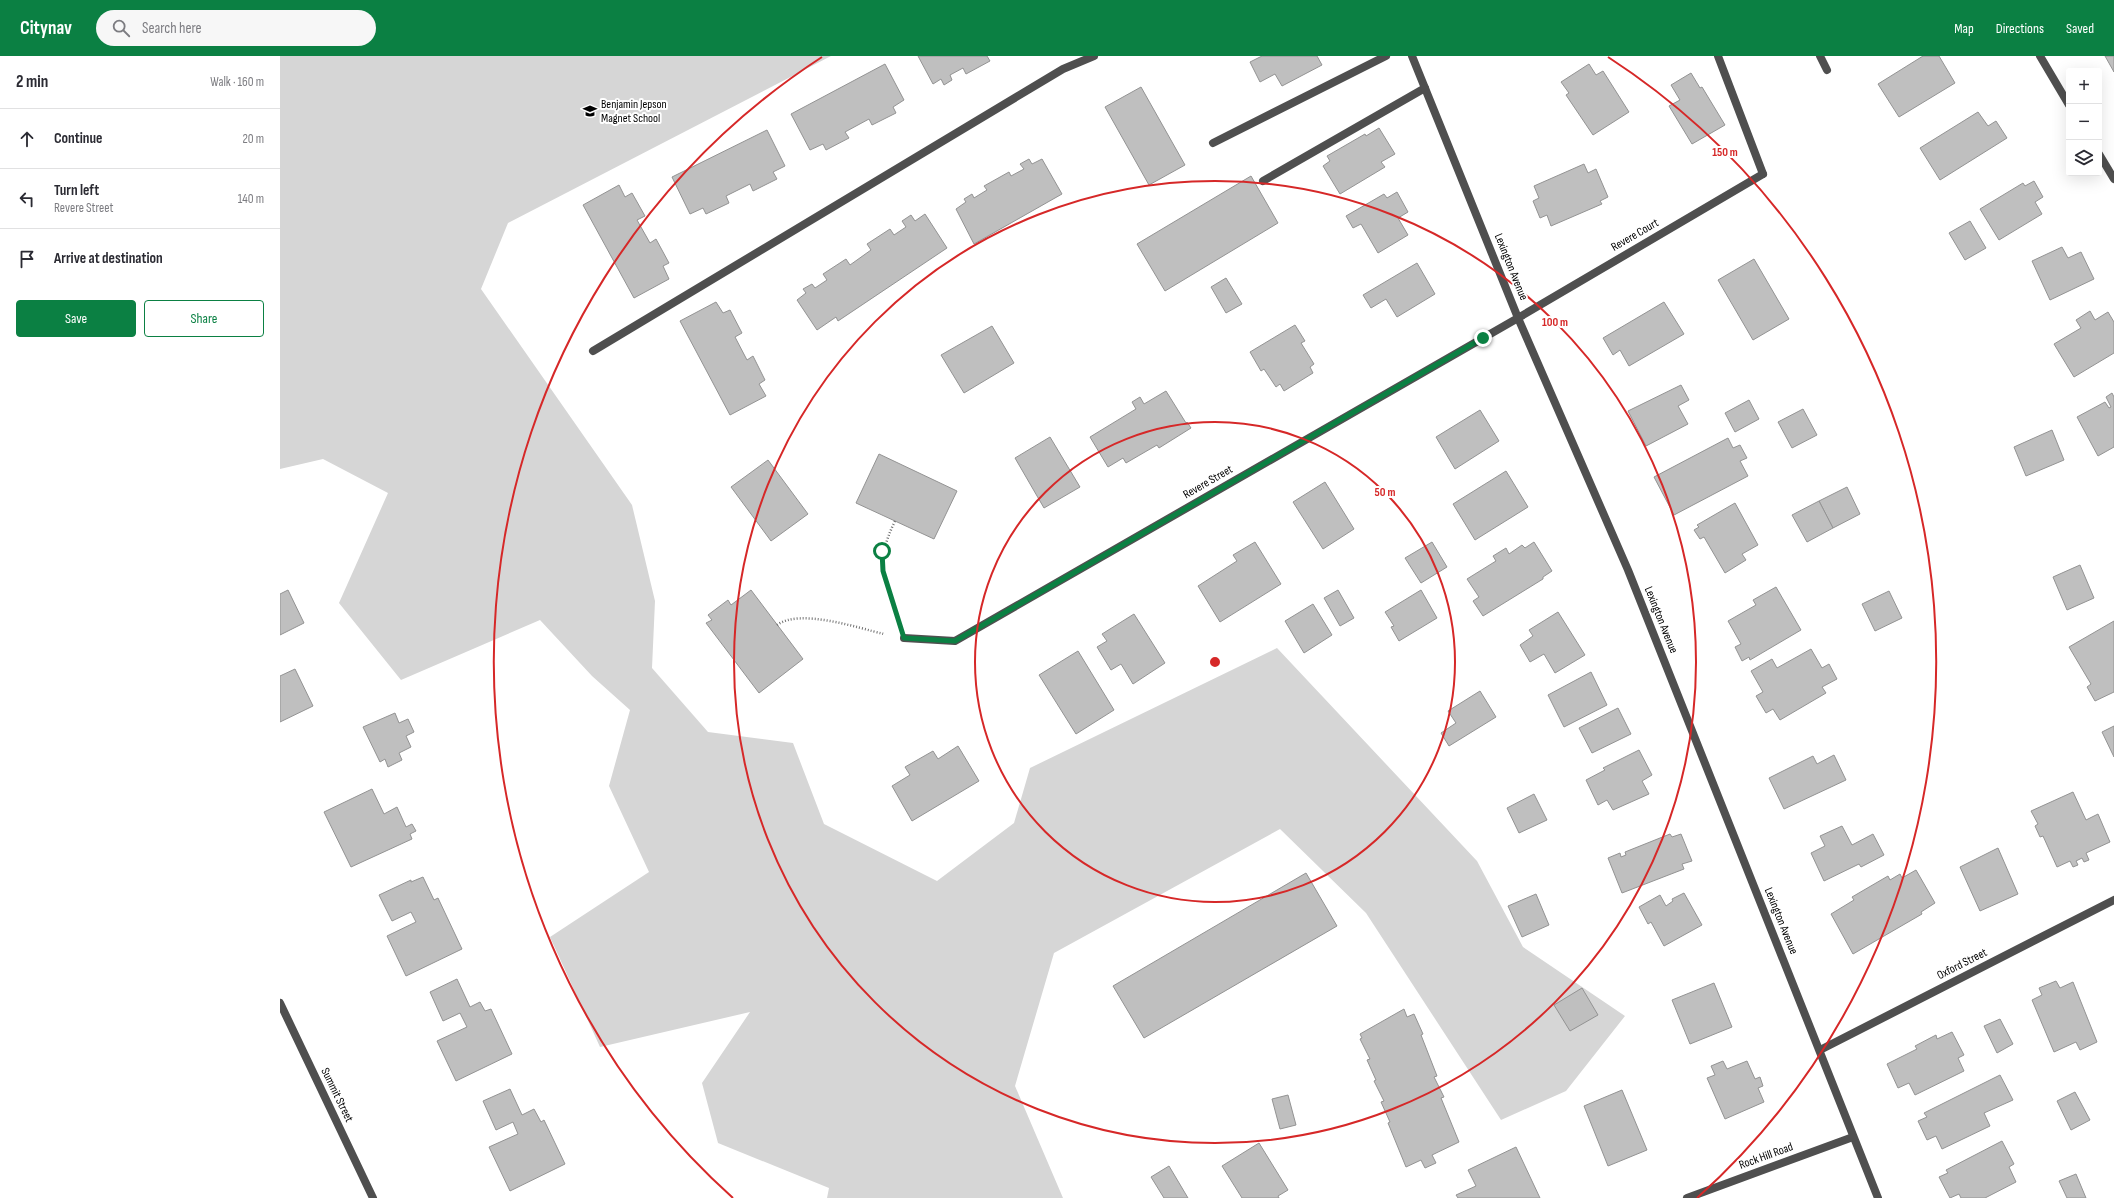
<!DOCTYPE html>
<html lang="en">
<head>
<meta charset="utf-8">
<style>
	body { margin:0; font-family:"Sofia Sans Condensed",sans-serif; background:#f7f7f7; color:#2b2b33 }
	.controls { position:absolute; right:12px; top:12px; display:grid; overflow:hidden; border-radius:4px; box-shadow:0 4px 16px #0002 }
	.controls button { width:36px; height:36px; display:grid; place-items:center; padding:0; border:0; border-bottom:1px solid #e1e1e2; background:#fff; color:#2b2b33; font:20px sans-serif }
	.stop { position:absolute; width:12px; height:12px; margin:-9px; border:3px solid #0b8043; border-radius:50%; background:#fff }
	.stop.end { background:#0b8043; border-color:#fff; box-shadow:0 1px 4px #0008 }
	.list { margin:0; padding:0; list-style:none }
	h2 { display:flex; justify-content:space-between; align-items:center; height:52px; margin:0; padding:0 16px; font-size:17px }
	h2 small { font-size:13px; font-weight:400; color:#7c7c81 }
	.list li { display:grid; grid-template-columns:26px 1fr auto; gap:12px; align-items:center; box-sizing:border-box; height:60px; padding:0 16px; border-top:1px solid #e1e1e2 }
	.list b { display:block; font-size:15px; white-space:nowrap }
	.list p { margin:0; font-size:13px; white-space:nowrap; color:#7c7c81 }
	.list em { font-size:13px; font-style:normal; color:#7c7c81 }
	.actions { display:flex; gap:8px; padding:12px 16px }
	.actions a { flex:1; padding:9px 0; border:1px solid #0b8043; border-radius:4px; text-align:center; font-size:14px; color:#0b8043 }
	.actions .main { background:#0b8043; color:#fff }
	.icon { flex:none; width:22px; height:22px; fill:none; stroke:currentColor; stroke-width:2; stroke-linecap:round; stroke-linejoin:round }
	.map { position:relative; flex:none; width:1834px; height:1142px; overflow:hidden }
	header { display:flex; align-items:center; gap:24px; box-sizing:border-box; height:56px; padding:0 20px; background:#0b8043; color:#fff }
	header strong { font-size:19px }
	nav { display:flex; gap:22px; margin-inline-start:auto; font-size:14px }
	.search { width:280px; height:36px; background:#f7f7f7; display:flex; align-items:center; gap:10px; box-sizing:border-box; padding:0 14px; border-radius:22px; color:#7c7c81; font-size:15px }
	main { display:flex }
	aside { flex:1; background:#fff }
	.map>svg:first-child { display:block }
	.green { fill:#d6d6d6 }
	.building { fill:#bfbfbf; stroke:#939393 }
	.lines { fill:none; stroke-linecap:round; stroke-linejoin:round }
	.path { stroke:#717171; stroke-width:2.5; stroke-dasharray:1 2; stroke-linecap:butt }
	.service { stroke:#4f4f4f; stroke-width:8 }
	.minor { stroke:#4f4f4f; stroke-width:8 }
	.route { stroke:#0b8043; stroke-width:5 }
	.ring { fill:none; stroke:#d62828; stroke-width:2 }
	.labels { text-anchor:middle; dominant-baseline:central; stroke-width:4; stroke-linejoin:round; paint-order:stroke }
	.poi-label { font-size:12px; fill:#000; stroke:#fff; text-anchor:start }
	.street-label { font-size:12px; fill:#000; stroke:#fff }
	.centre { fill:#d62828; stroke:#fff; stroke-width:2 }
	.ring-label { font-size:12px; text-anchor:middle; font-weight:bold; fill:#d62828; stroke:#fff; stroke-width:4; stroke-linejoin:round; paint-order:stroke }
</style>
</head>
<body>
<header>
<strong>Citynav</strong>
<div class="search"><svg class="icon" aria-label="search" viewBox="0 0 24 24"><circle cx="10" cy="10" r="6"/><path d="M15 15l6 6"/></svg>Search here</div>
<nav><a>Map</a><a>Directions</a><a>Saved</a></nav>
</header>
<main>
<aside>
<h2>2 min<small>Walk · 160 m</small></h2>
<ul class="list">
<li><svg class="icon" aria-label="ahead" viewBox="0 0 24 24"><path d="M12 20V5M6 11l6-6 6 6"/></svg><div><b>Continue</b></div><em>20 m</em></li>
<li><svg class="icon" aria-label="left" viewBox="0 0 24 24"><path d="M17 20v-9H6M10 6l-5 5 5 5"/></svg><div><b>Turn left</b><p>Revere Street</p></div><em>140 m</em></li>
<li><svg class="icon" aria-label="arrive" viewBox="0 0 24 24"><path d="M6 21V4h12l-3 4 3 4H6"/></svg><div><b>Arrive at destination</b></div></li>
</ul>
<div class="actions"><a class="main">Save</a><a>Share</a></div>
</aside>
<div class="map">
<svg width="1834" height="1142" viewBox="0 0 1834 1142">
	<rect width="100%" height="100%" fill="#fff"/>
	<path class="green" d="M0 0H551L228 167 201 233 352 449 375 545 372 612 428 676 513 687 544 768 657 825 734 767 750 712 997 592 1197 805 1243 891 1345 960 1286 1035 1221 1064 1086 857 1000 773 774 897 735 1030 783 1142H547L549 1132 438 1087 422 1027 470 956 320 991 270 881 369 816 329 730 350 654 312 620 260 564 121 624 59 547 108 437 43 403 0 413Z"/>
	<g class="building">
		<path d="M638 0H707L710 5 686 18 683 12 670 19 672 24 664 29 661 23 653 28Z"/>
		<path d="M982 0H1037L1042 9 1002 30 995 18 980 26 970 6Z"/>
		<path d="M1643 0H1659L1675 27 1619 61 1598 28Z"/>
		<path d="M1825 0H1834V16Z"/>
		<path d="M605 8 624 44 613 51 616 57 592 69 589 63 565 76 569 82 546 94 543 88 530 94 511 58Z"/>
		<path d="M1309 8 1316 19 1323 15 1349 56 1313 79 1286 39 1289 37 1281 26Z"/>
		<path d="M1411 17 1420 32 1422 31 1445 69 1412 88 1389 50 1400 44 1391 29Z"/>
		<path d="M861 31 905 109 869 129 825 51Z"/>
		<path d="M1698 56 1708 70 1716 65 1727 82 1660 124 1640 92Z"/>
		<path d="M1099 72 1115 98 1101 106 1105 111 1060 138 1043 110 1050 105 1047 100 1085 78 1086 80Z"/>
		<path d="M487 74 505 110 493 116 497 123 473 135 470 128 446 140 449 147 426 158 423 152 410 158 392 121Z"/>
		<path d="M749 103 752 108 762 103 782 138 694 188 676 153 686 146 684 143 692 138 694 142 707 134 704 130 729 116 731 120 744 113 740 108Z"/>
		<path d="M1304 108 1308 117 1316 113 1328 141 1320 145 1322 148 1271 170 1267 159 1260 162 1253 145 1259 142 1254 130Z"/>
		<path d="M971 120 998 167 885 235 857 188Z"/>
		<path d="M1754 125 1763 141 1755 146 1762 158 1719 184 1700 153 1743 127 1745 130Z"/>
		<path d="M339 129 345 141 352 137 365 160 357 164 370 187 376 183 389 207 383 210 389 223 354 242 303 149Z"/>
		<path d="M1117 136 1128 156 1118 162 1128 179 1098 197 1081 168 1073 172 1066 160 1104 138 1107 142Z"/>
		<path d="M645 158 667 192 558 265 556 261 537 274 517 244 526 237 523 233 532 228 535 232 547 224 543 218 566 203 570 209 591 194 587 188 610 173 614 179 626 171 622 165 631 159 635 165Z"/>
		<path d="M1690 165 1706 192 1685 204 1669 177Z"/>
		<path d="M1782 191 1788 202 1801 196 1814 223 1770 244 1752 205Z"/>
		<path d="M1474 203 1509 263 1473 284 1438 224Z"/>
		<path d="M1137 207 1155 238 1117 261 1106 243 1091 252 1083 239Z"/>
		<path d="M946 222 962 248 946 257 931 231Z"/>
		<path d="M436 246 443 257 450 254 462 277 455 281 467 304 473 300 485 324 479 328 486 340 450 359 400 265Z"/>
		<path d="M1384 246 1404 278 1349 310 1340 294 1333 299 1323 282Z"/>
		<path d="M1810 255 1815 264 1828 256 1834 266V297L1794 321 1774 288 1801 272 1796 264Z"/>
		<path d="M1015 269 1025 285 1021 287 1034 308 1030 311 1033 317 1004 335 1000 328 996 331 984 313 981 315 970 296Z"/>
		<path d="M712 270 734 307 684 337 661 299Z"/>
		<path d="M1401 329 1409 344 1398 350 1408 368 1366 390 1348 355Z"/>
		<path d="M886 335 906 367 907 366 911 372 879 392 877 389 846 407 843 402 828 411 810 381 856 353 852 346 860 341 864 348Z"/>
		<path d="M1832 337 1834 341V391L1818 400 1797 361 1825 346 1829 352 1831 351 1826 341Z"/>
		<path d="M1469 344 1479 363 1455 376 1445 357Z"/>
		<path d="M1523 353 1537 379 1512 392 1498 366Z"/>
		<path d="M1200 354 1219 385 1175 413 1156 381Z"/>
		<path d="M1772 374 1784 404 1746 420 1734 391Z"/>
		<path d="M770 381 800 431 764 452 735 402Z"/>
		<path d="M1448 382 1453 392 1460 389 1467 402 1460 405 1468 420 1394 459 1374 421Z"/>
		<path d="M599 398 677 435 654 483 576 447Z"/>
		<path d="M488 404 528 458 491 485 451 431Z"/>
		<path d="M1226 415 1248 451 1195 484 1173 448Z"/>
		<path d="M1045 426 1074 473 1043 493 1013 446Z"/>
		<path d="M1567 431 1580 458 1553 472 1539 445Z"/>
		<path d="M1539 445 1553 472 1527 486 1512 459Z"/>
		<path d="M1455 447 1478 489 1462 498 1466 504 1445 517 1424 481 1420 483 1414 474 1419 471 1417 469Z"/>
		<path d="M975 486 1001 528 940 566 918 530 957 505 953 499Z"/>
		<path d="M1152 486 1167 511 1141 527 1125 502Z"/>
		<path d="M1254 486 1272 515 1263 521V523L1203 560 1193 545 1199 541 1187 523 1216 505 1213 500 1226 492 1229 498 1242 489 1245 492Z"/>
		<path d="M1800 509 1814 542 1787 554 1773 521Z"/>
		<path d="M1496 531 1521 574 1470 604 1469 601 1462 605 1455 591 1461 588 1448 565 1476 549 1473 544Z"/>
		<path d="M8 534 24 567 0 579V538Z"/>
		<path d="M471 534 523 603 479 637 426 567 432 564 428 559 448 544 451 549Z"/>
		<path d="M1058 534 1074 562 1060 570 1044 542Z"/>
		<path d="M1141 534 1157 562 1119 585 1111 571 1114 570 1105 556Z"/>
		<path d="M1609 535 1622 562 1595 575 1582 548Z"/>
		<path d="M1033 548 1052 579 1024 597 1005 565Z"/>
		<path d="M1278 556 1305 599 1275 617 1264 598 1250 606 1240 589 1253 580 1249 574Z"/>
		<path d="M854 558 885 607 853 628 841 608 831 614 817 591 827 585 822 578Z"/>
		<path d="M1834 565V636L1815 645 1807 631 1811 628 1789 591Z"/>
		<path d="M1531 593 1542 612 1549 608 1557 623 1542 631 1546 637 1500 664 1493 653 1486 657 1476 640 1483 636 1471 615 1492 603 1497 612Z"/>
		<path d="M798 595 834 654 796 678 759 619Z"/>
		<path d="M15 613 33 650 0 666V620Z"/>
		<path d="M1311 616 1327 649 1284 671 1268 639Z"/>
		<path d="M1200 635 1216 661 1169 690 1161 677 1176 667 1168 655Z"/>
		<path d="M1338 652 1351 678 1312 697 1299 672Z"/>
		<path d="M115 657 119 667 128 663 134 676 126 680 131 691 119 697 122 704 108 711 105 703 100 706 83 671Z"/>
		<path d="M1834 670V701L1822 676Z"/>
		<path d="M678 690 699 725 632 765 612 730 630 719 625 711 653 695 658 703Z"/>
		<path d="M1359 694 1372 719 1362 725 1369 738 1333 754 1327 744 1318 749 1306 724 1325 714 1323 712Z"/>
		<path d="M1554 699 1566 724 1504 753 1489 722 1533 700 1537 708Z"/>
		<path d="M92 733 104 758 117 751 126 771 132 768 136 775 130 778 132 783 71 811 44 756Z"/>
		<path d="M1793 736 1806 764 1818 758 1830 786 1806 797 1809 804 1804 806 1802 802 1796 805 1798 809 1793 811 1790 805 1777 811 1763 780 1760 781 1755 770 1758 768 1751 755Z"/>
		<path d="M1254 738 1267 764 1239 777 1227 752Z"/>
		<path d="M1562 770 1572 789 1593 778 1604 799 1581 811 1579 808 1544 825 1531 797 1545 790 1540 780Z"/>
		<path d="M1390 778 1392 781 1401 778 1412 805 1402 808 1404 813 1342 837 1328 802 1340 797 1341 801 1346 799 1345 796Z"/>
		<path d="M1718 792 1738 838 1700 855 1680 811Z"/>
		<path d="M1636 814 1655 847 1641 856 1642 858 1573 898 1551 858 1574 844 1572 841 1608 820 1610 824 1620 818 1622 822Z"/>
		<path d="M1026 817 1057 870 864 982 833 930Z"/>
		<path d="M143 821 154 844 158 842 182 893 126 920 107 880 136 866 131 856 112 865 99 839 131 824V826Z"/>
		<path d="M1404 837 1422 869 1384 890 1371 866 1368 868 1359 851 1380 839 1386 850 1393 845 1392 843Z"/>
		<path d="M1256 838 1269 869 1242 881 1228 850Z"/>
		<path d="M177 923 190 951 200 946 205 955 211 953 232 998 176 1025 157 985 187 971 180 957 163 965 150 936Z"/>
		<path d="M1776 925 1780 932 1793 926 1817 986 1800 994 1796 986 1774 996 1752 944 1762 939 1759 932Z"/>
		<path d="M1434 927 1452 971 1410 988 1392 944Z"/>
		<path d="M1302 932 1318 959 1290 975 1274 949Z"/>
		<path d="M1124 953 1127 961 1134 958 1143 978 1141 979 1157 1020 1154 1021 1164 1041 1161 1042 1179 1086 1152 1099 1156 1107 1145 1112 1141 1104 1126 1111 1108 1067 1110 1066 1101 1046 1104 1045 1094 1025 1096 1024 1087 1004 1090 1003 1080 983 1082 982 1080 978Z"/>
		<path d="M1720 963 1733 988 1717 997 1704 970Z"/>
		<path d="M1672 976 1684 999 1678 1002 1684 1015 1635 1039 1629 1027 1618 1032 1607 1008 1637 993 1635 990 1656 979 1657 983Z"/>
		<path d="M1443 1005 1447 1013 1467 1005 1475 1023 1480 1021 1483 1030 1478 1032 1484 1046 1445 1063 1427 1022 1435 1019 1431 1010Z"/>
		<path d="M1720 1019 1733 1044 1704 1057 1710 1070 1662 1093 1656 1080 1647 1084 1638 1065 1647 1061 1644 1057Z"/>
		<path d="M230 1033 242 1059 254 1053 261 1066 264 1064 285 1108 230 1135 209 1091 238 1078 233 1066 216 1074 203 1045Z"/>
		<path d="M1342 1034 1367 1094 1328 1110 1304 1050Z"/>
		<path d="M1795 1036 1810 1064 1791 1074 1777 1045Z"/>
		<path d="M1008 1039 1016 1069 1000 1073 992 1043Z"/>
		<path d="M1722 1085 1734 1108 1729 1111 1736 1126 1705 1142H1681L1679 1138 1670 1142 1659 1121 1668 1117 1666 1114Z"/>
		<path d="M979 1087 1008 1134 998 1140 999 1142H962L942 1110Z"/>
		<path d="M1236 1091 1260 1142H1178L1176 1139 1196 1130 1188 1114Z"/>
		<path d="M889 1110 908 1142H884L871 1121Z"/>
		<path d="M1796 1118 1806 1142H1787L1779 1125Z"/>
	</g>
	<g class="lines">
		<g class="path">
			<path d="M615 465C594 508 605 522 618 564"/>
			<path d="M497 569C520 552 578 572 604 578"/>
		</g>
		<g class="service">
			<path d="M1438 0 1483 118"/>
			<path d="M1540 0 1547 14"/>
			<path d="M933 87 1106 0"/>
			<path d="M983 125 1145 32"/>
			<path d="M313 295 783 13 814 0"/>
		</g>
		<g class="minor">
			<path d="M1132 0 1238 262 1348 514 1598 1142"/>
			<path d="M1760 0 1789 49"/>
			<path d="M1819 98 1834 123"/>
			<path d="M624 582 675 585 1238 262 1483 118"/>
			<path d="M0 947 93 1142"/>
			<path d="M1540 994 1834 844"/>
			<path d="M1407 1142 1573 1081"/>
		</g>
	</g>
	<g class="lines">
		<path class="route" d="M602 495 603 515 624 582 675 585 1203 282"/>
	</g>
	<g class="ring">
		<circle cx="935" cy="606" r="240"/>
		<circle cx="935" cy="606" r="481"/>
		<path d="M453 1142A721 721 0 0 1 542 1M1328 1A721 721 0 0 1 1417 1142"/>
	</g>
	<defs>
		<symbol id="school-bare" viewBox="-9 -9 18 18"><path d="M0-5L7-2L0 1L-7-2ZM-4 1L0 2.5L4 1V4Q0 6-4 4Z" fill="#000" stroke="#fff" stroke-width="2.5" paint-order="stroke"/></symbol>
	</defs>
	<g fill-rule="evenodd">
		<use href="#school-bare" x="300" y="45" width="20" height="20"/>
	</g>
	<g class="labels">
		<g class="poi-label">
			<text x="321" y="48">Benjamin Jepson<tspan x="321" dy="14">Magnet School</tspan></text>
		</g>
		<g class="street-label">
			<text transform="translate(1355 179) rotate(-30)">Revere Court</text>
			<text transform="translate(1231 211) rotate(68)">Lexington Avenue</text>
			<text transform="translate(928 426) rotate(-30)">Revere Street</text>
			<text transform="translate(1381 564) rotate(68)">Lexington Avenue</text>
			<text transform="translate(1501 865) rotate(68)">Lexington Avenue</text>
			<text transform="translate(1682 908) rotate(-27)">Oxford Street</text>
			<text transform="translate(57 1039) rotate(64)">Summit Street</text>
			<text transform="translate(1486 1100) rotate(-20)">Rock Hill Road</text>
		</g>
	</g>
	<circle cx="935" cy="606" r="6" class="centre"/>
	<g class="ring-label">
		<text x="1445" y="100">150 m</text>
		<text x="1275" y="270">100 m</text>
		<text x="1105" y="440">50 m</text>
	</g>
</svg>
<div class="controls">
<button>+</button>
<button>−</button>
<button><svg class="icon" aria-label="layers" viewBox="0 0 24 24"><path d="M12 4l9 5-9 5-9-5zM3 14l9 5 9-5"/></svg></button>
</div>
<div class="stop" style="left:602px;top:495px"></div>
<div class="stop end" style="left:1203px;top:282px"></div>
</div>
</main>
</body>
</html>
